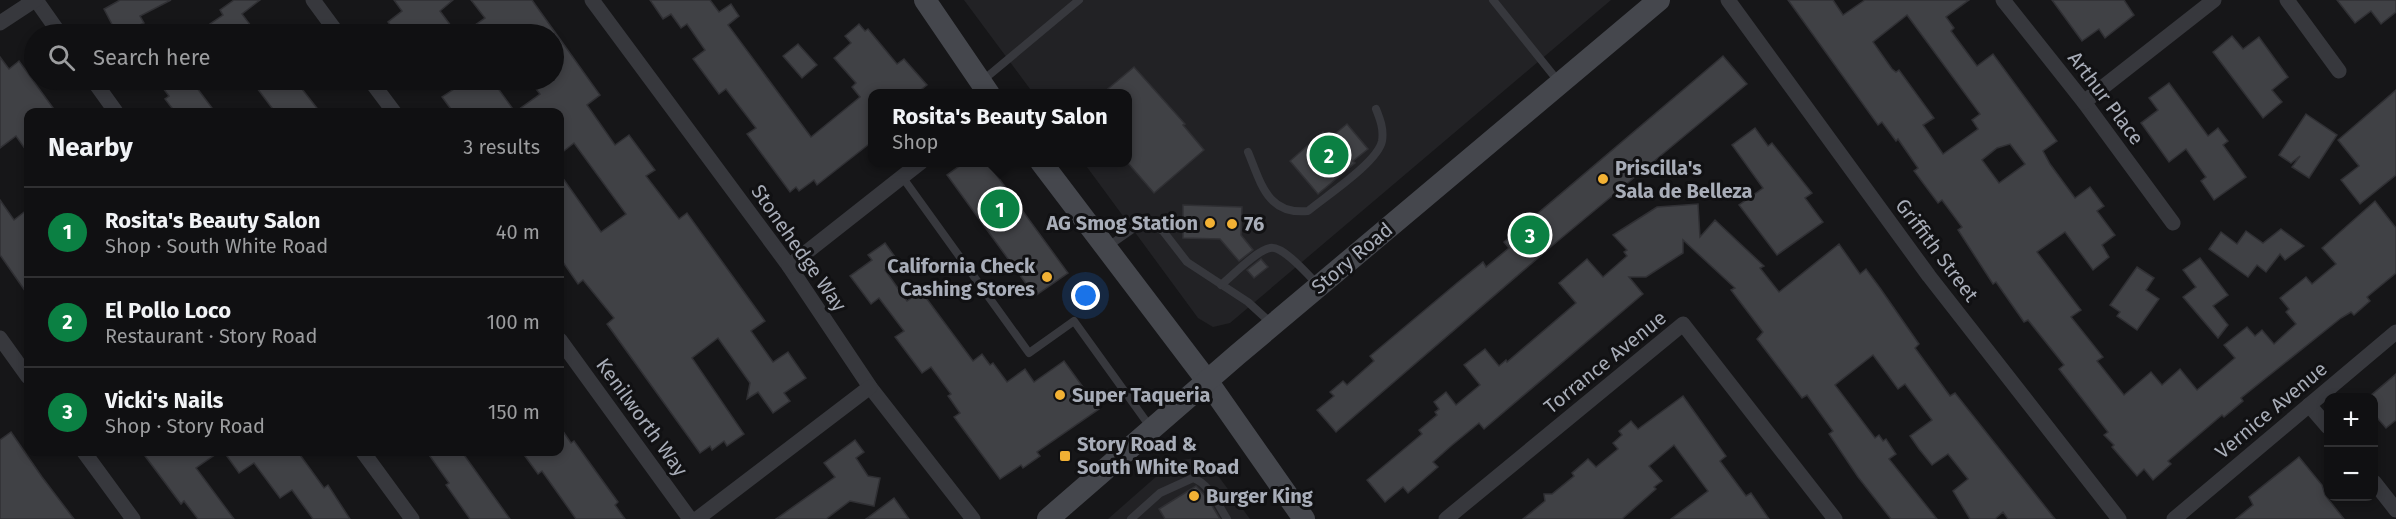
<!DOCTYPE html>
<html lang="en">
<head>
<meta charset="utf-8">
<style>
	body { margin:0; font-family:"Fira Sans",sans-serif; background:#1e1e20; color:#f1f3f6 }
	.controls { position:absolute; right:18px; bottom:18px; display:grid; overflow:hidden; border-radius:12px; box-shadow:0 3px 9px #0003 }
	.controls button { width:54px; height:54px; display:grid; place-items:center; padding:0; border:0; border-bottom:2px solid #303032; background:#101012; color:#f1f3f6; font:30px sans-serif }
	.you { position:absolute; left:1086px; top:296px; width:21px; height:21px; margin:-15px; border:4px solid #fff; border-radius:50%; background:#1a73e8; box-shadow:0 0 0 9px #1a73e833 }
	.badge { display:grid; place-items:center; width:39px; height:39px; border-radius:50%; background:#0b8043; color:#fff; font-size:20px; font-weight:700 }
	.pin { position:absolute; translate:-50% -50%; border:3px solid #fff; box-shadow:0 2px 6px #0006 }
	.popup { position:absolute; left:868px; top:89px; width:264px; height:78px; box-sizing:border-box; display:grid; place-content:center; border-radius:12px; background:#101012; filter:drop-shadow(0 2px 4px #0005); font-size:20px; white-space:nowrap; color:#9c9d9f }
	.popup b { font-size:22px; color:#f1f3f6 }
	.popup::after { content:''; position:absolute; left:50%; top:100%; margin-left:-12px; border:12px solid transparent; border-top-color:#101012 }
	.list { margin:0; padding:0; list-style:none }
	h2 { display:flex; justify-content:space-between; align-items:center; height:78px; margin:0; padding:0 24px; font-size:26px }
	h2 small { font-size:20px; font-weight:400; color:#9c9d9f }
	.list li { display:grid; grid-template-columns:39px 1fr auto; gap:18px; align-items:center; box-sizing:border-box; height:90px; padding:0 24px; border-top:2px solid #303032 }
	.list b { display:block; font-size:22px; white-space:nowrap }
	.list p { margin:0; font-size:20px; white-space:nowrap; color:#9c9d9f }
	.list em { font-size:20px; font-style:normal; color:#9c9d9f }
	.icon { flex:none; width:33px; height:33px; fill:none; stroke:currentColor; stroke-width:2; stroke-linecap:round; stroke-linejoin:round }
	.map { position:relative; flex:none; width:2396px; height:519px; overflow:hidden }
	.search { position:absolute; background:#101012; box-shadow:0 3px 9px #0003; left:24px; top:24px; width:540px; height:66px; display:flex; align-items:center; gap:15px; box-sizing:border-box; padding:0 21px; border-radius:33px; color:#9c9d9f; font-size:22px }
	.panel { position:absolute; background:#101012; box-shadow:0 3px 9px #0003; left:24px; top:108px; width:540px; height:348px; border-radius:12px }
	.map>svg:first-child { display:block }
	.built { fill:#222225 }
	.building { fill:#404145; stroke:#303034; stroke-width:1.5; fill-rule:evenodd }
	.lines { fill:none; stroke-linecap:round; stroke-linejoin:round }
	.lane { stroke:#37383d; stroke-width:8 }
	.street { stroke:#37383d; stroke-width:15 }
	.secondary { stroke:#45474d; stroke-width:22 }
	.poi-dot { fill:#f2b134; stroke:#111113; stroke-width:2 }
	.labels { text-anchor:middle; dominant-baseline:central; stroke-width:6; stroke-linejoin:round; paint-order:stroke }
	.street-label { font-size:20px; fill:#a8adb8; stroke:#111113 }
	.poi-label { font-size:20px; font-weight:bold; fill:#a8adb8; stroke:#111113; text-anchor:start }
</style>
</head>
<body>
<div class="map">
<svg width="2396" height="519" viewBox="0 0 2396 519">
	<rect width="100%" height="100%" fill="#161618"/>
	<g class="built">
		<path d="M964 0H1611L1230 323 1213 327 1198 318 1084 163 1128 162V94L1033 93Z"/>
		<path d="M1196 458 1210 465 1250 519H1108L1174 461Z"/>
	</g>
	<g class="building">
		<path d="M120 0H171L140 16 144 23 128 31 124 25 115 30 104 9Z"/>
		<path d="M234 0H260L242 14 257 34H218L210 24 223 15 220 10Z"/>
		<path d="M394 0H453L440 11 457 34H397L388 22 402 11Z"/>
		<path d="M471 0H532L600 95 587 105 615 145 629 135 655 170 646 176 679 219 687 213 765 321 751 331 773 362 788 352 806 378 784 393 790 401 773 413 758 392 747 399 750 383 718 338 692 358 744 434 727 446 724 441 712 450 710 446 700 453 607 324 614 318 583 280 578 284 560 258V174L601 232 626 214 574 143 560 154V112H453L442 97 457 87 451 80H492L515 112 540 94 529 80H554V34H503L498 27 487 34H462L485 18Z"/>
		<path d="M650 0H710L719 12 731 4 739 16 728 25 811 137 860 97 852 87 856 83 834 58 851 43 845 36 859 24 865 31 868 29 897 64 904 59 927 85 917 93H873V141L817 185 814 180 799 191 796 187 790 192 747 134 756 128 726 89 719 94 693 59 705 50 687 24 681 28 671 14 663 19Z"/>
		<path d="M1788 0H1833L1843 15 1865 0H1969L1946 17 1954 28 1951 31 1977 66 1993 54 2057 141 2043 151 2050 164 2075 198 2090 187 2104 206 2097 211 2115 235 2102 245 2109 257 2093 270 2065 232 2037 252 2081 310 2071 317 2103 357 2097 361 2124 395 2151 372 2162 385 2180 369 2197 390 2235 358 2224 345 2247 327 2255 336 2262 330 2274 344 2296 324 2286 312 2289 309 2280 298 2306 277 2312 284 2336 264 2322 248 2375 201 2396 228V273L2367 297 2370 301 2354 315 2351 312 2341 318 2241 398 2243 401 2224 417 2222 415 2168 461 2171 464 2153 480 2144 469 2137 476 2112 447 2114 445 2104 435 2108 432 2059 369 2064 365 2028 320 2024 322 1996 282 1993 284 1958 230 1962 227 1942 200 1938 203 1914 171 1918 168 1898 139 1896 141 1882 122 1878 125ZM1907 15 1980 114 1972 120 1978 129 1943 154 1923 125 1934 118 1899 70 1896 72 1892 69 1873 42ZM2010 144 2025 164 1999 183 1982 160 1997 148Z"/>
		<path d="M2052 0H2124L2134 15 2105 38 2099 29 2082 41Z"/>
		<path d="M2337 0H2396V12L2381 24 2371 11 2355 23Z"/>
		<path d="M2232 36 2243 49 2259 37 2288 77 2272 90 2282 102 2263 118 2213 52Z"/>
		<path d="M798 44 817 65 802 78 783 56Z"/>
		<path d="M1723 56 1747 84 1553 245 1336 432 1317 410 1334 396 1330 392 1343 381 1347 385 1374 361 1370 356 1457 283 1483 262 1486 267 1509 248 1504 242Z"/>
		<path d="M0 57 9 69 19 61 56 112H28V153L16 136 0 148Z"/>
		<path d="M1134 67 1185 124 1183 125 1204 150 1154 193 1128 163V93H1103Z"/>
		<path d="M157 80H191L215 112H175L165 99 169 96Z"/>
		<path d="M251 80H295L320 112H275Z"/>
		<path d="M2169 83 2208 136 2218 128 2228 141 2223 145 2246 177 2214 200 2201 181 2206 177 2186 149 2169 162 2141 123 2158 110 2149 98Z"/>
		<path d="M2396 90V175L2360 204 2341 180 2359 166 2338 140Z"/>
		<path d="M2306 114 2337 135 2309 178 2292 167 2300 156 2291 163 2279 155Z"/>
		<path d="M1347 124 1368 149 1353 161 1355 163 1318 194 1290 161 1323 132 1329 139Z"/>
		<path d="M1755 128 1768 146 1772 143 1812 193 1805 198 1823 222 1777 255 1739 205 1763 188 1732 145Z"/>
		<path d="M965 162H987L1068 273 1035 296 947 175Z"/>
		<path d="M0 200 14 220 28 209V295L0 255Z"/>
		<path d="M1698 204 1700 237 1715 220 1764 266 1760 268 1779 292 1839 244 1860 274 1866 269 1880 288 1919 344 1915 348 1950 396 1955 393 2055 519H2008L2003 512 1995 519H1970L1953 491 1968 479 1948 454 1932 465 1919 449 1910 436 1932 420 1905 384 1898 389 1873 355 1835 385 1875 438 1879 435 1883 441 1886 439 1896 454 1889 459 1937 519H1891L1858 477 1829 434 1833 431 1807 395 1802 398 1757 339 1763 332 1731 290 1735 288 1683 240V253L1646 277H1629L1643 294 1484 429 1479 423 1451 446 1433 462 1438 467 1408 493 1403 487 1385 502 1367 480 1422 434 1419 430 1437 415 1435 412 1439 409 1434 402 1446 392 1456 405 1480 385 1464 365 1485 349 1499 366 1506 360 1507 362 1576 303 1559 283 1587 259 1603 277 1627 256 1624 252 1627 250 1613 235 1657 207Z"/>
		<path d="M1183 205 1242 207 1241 235 1253 250 1239 261 1220 239 1183 238Z"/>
		<path d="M2281 229 2304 246 2285 260 2280 254 2266 272 2257 265 2248 277 2209 249 2221 232 2237 244 2246 231 2263 243Z"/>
		<path d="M885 243 898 261 885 270 907 301 921 291 973 361 982 354 990 365 993 363 1007 382 1025 369 1034 382 1064 361 1099 409 1037 452 1040 456 1023 468 1021 465 1000 479 954 417 960 413 948 396 951 394 931 367 922 373 895 337 904 331 879 298 871 304 850 276 872 260 868 255Z"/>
		<path d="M2200 258 2228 295 2213 306 2228 325 2218 338 2183 297 2196 287 2183 270Z"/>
		<path d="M1261 259 1268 267 1254 278 1247 270Z"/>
		<path d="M2137 267 2154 278 2146 290 2159 299 2137 330 2117 316 2120 312 2110 305Z"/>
		<path d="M2396 374V420L2386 428 2373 413V398L2369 397Z"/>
		<path d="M1683 396 1726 456 1720 461 1746 496 1751 493 1769 519H1671L1708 491 1674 445 1649 466 1662 481 1654 487 1656 489 1622 519H1523L1545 501 1544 494H1552L1574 476 1572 473 1588 459 1596 467 1618 449 1613 443 1622 435 1619 431 1631 421 1638 429Z"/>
		<path d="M560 427 571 443 574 441 597 473 618 502 615 505 625 519H576L542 471 538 474 522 452H560Z"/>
		<path d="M11 432 42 477 74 519H0V440Z"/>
		<path d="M855 440 864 452 856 458 868 476 880 478 874 506 850 501 826 519H776L835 477 824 463Z"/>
		<path d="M142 452H219L196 468 234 519H198L184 501 181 504Z"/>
		<path d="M224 452H298L324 488 328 485 350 519H313L292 490 280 498 254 463 239 473Z"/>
		<path d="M427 452H462L510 519H470L446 485 449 483Z"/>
		<path d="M2299 457 2322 485 2325 495 2344 519H2236L2253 505 2249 497Z"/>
		<path d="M1196 486 1208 499 1220 519H1165L1159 509Z"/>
		<path d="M894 498 909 519H866Z"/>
	</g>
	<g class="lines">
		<g class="lane">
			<path d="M1493 0 1558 81"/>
			<path d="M982 81 1079 0"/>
			<path d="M1248 152C1261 183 1267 215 1308 211 1326 196 1378 162 1382 141 1384 129 1380 119 1376 109"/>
			<path d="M903 178 1029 353 1074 321 1151 428"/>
			<path d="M1107 247 1137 226 1150 224 1163 231 1187 262 1248 302 1272 324"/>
			<path d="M1221 285C1232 276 1257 250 1270 248 1283 245 1309 276 1318 285"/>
			<path d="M1131 519 1160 493 1193 478C1210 484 1218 505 1227 519"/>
		</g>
		<g class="street">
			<path d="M36 0 60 34"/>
			<path d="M313 0 338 34"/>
			<path d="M592 0 789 266 870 387 973 519"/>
			<path d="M1728 0 1929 276 2119 519"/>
			<path d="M2003 0 2084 102 2173 223"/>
			<path d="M2287 0 2339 71"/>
			<path d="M0 23 35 0"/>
			<path d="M93 80 116 112"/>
			<path d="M370 80 394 112"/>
			<path d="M2084 102 2214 0"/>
			<path d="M789 266 921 162"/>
			<path d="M0 338 28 377"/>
			<path d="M560 340 690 519"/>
			<path d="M2309 405 2328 427"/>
			<path d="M84 452 133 519"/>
			<path d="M363 452 412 519"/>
			<path d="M2374 482 2396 510"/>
			<path d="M697 519 870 387"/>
			<path d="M1446 519 1683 324 1835 519"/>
			<path d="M2174 519 2396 332"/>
		</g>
		<g class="secondary">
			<path d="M925 0 989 94"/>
			<path d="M1041 162 1208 382 1304 519"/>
			<path d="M1048 519 1237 355 1659 0"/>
		</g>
	</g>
	<g class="poi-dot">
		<circle cx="1603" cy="179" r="6"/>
		<circle cx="1210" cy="223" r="6"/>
		<circle cx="1232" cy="224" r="6"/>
		<circle cx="1047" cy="277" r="6"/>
		<circle cx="1060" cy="395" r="6"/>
		<rect x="1059" y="450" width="12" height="12" rx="3"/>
		<circle cx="1194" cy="496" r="6"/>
	</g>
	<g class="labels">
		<g class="street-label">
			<text transform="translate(2106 98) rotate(53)">Arthur Place</text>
			<text transform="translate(799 248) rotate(55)">Stonehedge Way</text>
			<text transform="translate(1937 250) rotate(53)">Griffith Street</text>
			<text transform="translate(1352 258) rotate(-40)">Story Road</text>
			<text transform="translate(1605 362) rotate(-39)">Torrance Avenue</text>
			<text transform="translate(2271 410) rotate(-40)">Vernice Avenue</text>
			<text transform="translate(642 417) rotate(54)">Kenilworth Way</text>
		</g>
		<g class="poi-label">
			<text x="1615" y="168">Priscilla's<tspan x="1615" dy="23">Sala de Belleza</tspan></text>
			<text x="1198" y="223" text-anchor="end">AG Smog Station</text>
			<text x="1244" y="224">76</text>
			<text x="1035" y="266" text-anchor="end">California Check<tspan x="1035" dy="23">Cashing Stores</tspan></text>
			<text x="1072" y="395">Super Taqueria</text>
			<text x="1077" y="444">Story Road &amp;<tspan x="1077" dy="23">South White Road</tspan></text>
			<text x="1206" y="496">Burger King</text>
		</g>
	</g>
</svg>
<div class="controls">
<button>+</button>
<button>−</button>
</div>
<div class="you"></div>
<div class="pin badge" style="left:1000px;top:209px">1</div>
<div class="popup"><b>Rosita's Beauty Salon</b>Shop</div>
<div class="pin badge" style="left:1329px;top:155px">2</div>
<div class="pin badge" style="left:1530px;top:235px">3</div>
<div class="search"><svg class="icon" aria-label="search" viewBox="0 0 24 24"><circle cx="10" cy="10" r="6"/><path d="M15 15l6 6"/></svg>Search here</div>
<section class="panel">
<h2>Nearby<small>3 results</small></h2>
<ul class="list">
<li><span class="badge">1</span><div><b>Rosita's Beauty Salon</b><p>Shop · South White Road</p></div><em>40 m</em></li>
<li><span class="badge">2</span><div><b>El Pollo Loco</b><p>Restaurant · Story Road</p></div><em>100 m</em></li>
<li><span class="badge">3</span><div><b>Vicki's Nails</b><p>Shop · Story Road</p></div><em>150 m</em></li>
</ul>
</section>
</div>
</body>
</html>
